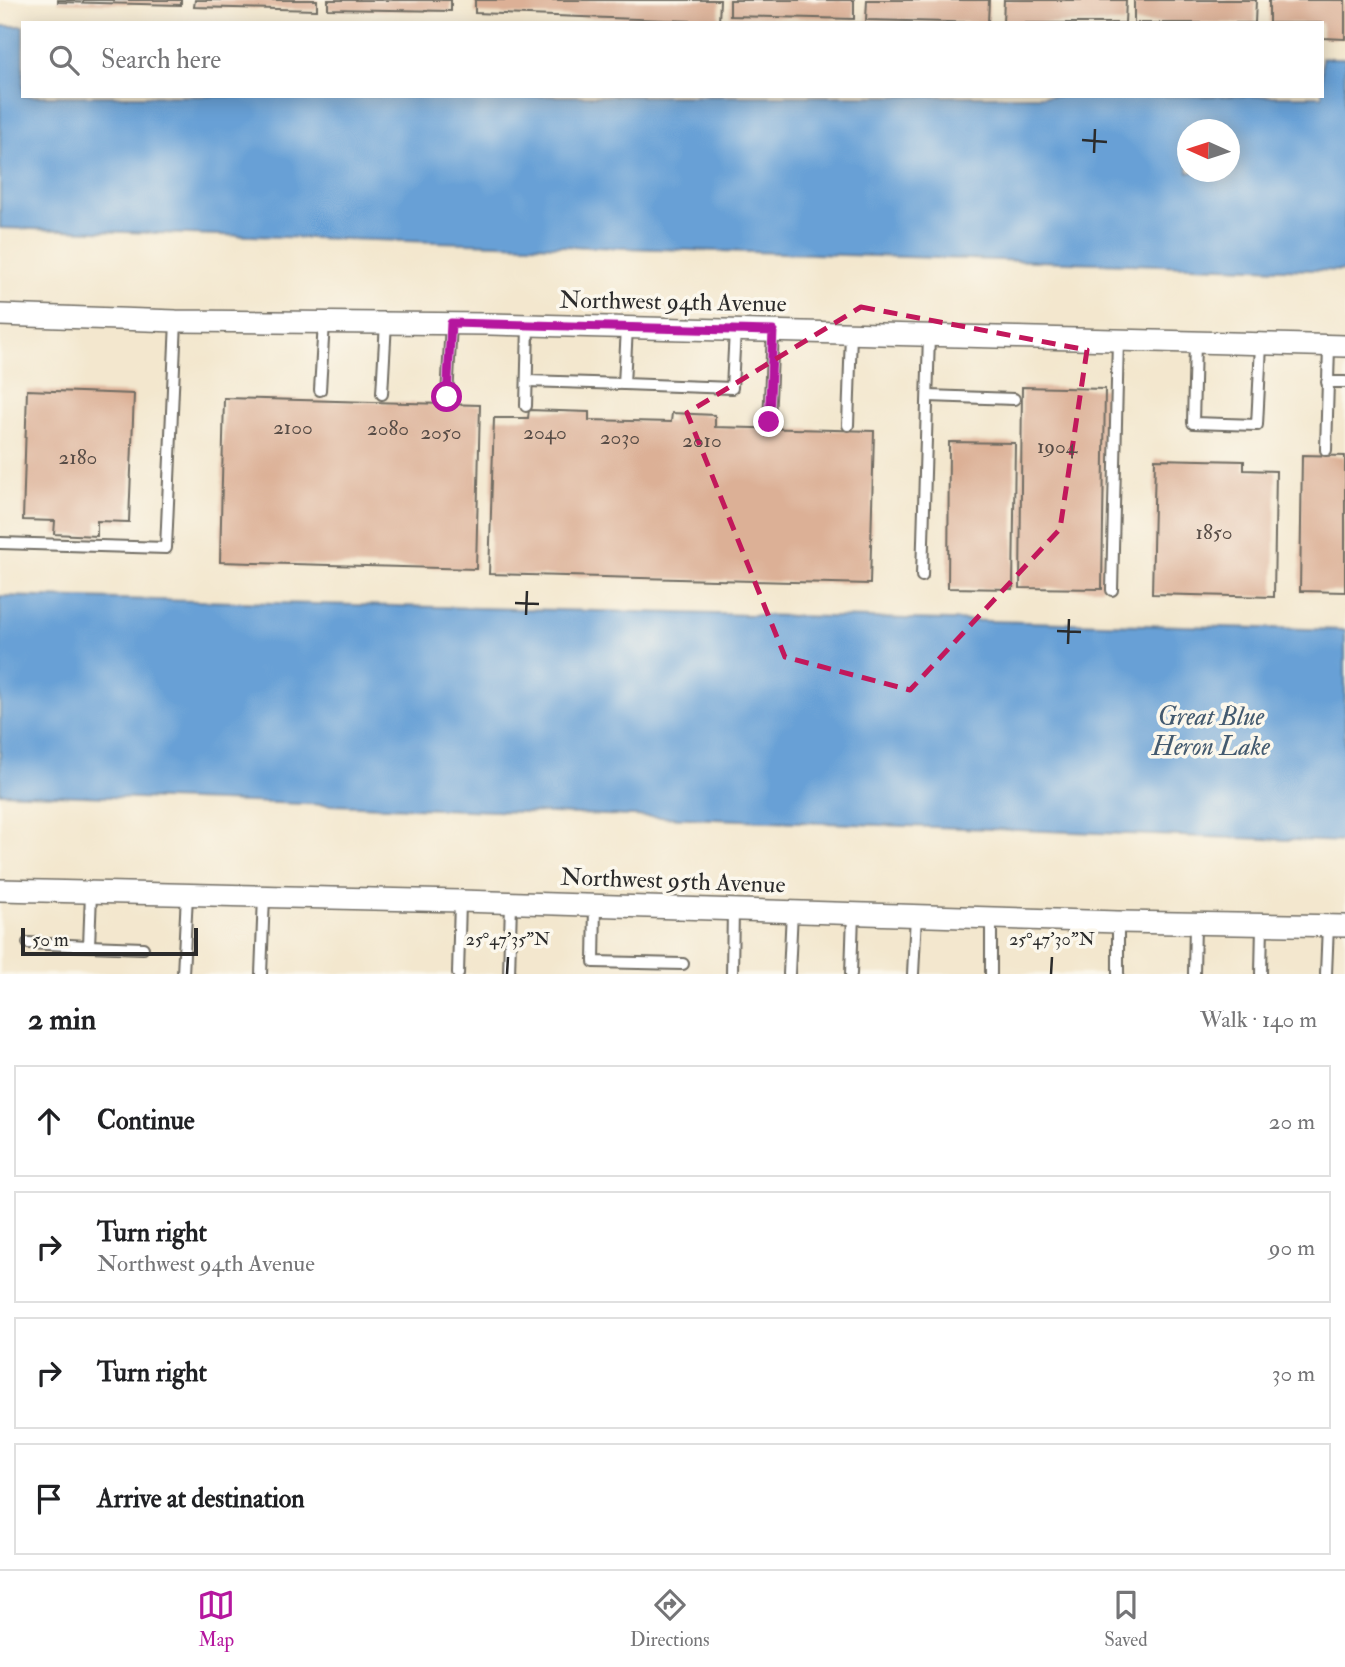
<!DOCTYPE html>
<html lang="en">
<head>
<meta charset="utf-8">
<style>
	body { margin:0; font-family:"IM FELL Double Pica",serif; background:#f2f2f2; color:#202124 }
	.compass { position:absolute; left:1177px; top:119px; width:63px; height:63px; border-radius:50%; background:#fff; box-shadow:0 4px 18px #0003; rotate:273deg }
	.scale { position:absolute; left:21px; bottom:18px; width:177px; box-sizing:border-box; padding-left:7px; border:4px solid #2b2b2b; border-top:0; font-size:19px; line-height:24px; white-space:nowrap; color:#2b2b2b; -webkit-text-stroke:5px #fbf7ec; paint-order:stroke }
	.stop { position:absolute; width:21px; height:21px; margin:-16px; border:5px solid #b5179e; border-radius:50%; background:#fff }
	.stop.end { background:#b5179e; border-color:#fff; box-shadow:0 2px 7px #0008 }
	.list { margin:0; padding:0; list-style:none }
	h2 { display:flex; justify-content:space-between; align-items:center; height:91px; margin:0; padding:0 28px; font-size:30px }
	h2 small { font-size:23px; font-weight:400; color:#757577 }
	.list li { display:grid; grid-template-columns:46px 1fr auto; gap:21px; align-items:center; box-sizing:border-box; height:112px; margin:0 14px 14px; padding:0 14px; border:2px solid #e0e0e0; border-radius:0px }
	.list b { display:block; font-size:26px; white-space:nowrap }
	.list p { margin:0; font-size:23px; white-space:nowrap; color:#757577 }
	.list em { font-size:23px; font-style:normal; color:#757577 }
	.icon { flex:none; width:38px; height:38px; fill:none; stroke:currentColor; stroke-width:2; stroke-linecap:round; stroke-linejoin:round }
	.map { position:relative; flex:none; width:1345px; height:974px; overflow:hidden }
	.search { position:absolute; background:#fff; box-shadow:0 4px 18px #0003; left:21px; right:21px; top:21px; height:77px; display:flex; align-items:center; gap:18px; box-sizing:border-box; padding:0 24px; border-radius:0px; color:#757577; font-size:26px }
	.sheet { height:595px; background:#fff }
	nav { display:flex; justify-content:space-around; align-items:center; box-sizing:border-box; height:98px; border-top:2px solid #e0e0e0; background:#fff; font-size:19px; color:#757577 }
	nav a { display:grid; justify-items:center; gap:4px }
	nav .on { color:#b5179e }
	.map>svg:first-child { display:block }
	.water { fill:#68a0d6; stroke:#4a6680; stroke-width:2; fill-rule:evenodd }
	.building { fill:#dcb096 }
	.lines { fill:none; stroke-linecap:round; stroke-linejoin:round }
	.service-casing { stroke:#716d64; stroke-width:14 }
	.minor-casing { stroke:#716d64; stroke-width:24 }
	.service { stroke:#fff; stroke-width:10 }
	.minor { stroke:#fff; stroke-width:21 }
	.route { stroke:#b5179e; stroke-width:9 }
	.marked { fill:none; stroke:#c2185b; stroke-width:5; stroke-dasharray:14 9; stroke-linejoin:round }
	.ticks { fill:none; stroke:#2b2b2b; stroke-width:2.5 }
	.labels { text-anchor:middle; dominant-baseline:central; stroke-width:7; stroke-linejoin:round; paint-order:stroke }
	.number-label { font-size:21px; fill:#574c46 }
	.street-label { font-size:24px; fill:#2b2b2b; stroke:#fbf7ec }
	.water-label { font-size:26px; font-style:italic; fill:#435a6f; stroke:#fbf7ec }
	.ticks-label { font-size:18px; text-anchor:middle; fill:#2b2b2b; stroke:#fbf7ec; stroke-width:7; stroke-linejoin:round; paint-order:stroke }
</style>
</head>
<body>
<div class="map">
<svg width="1345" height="974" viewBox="0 0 1345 974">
	<rect width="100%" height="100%" fill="#fbf7ec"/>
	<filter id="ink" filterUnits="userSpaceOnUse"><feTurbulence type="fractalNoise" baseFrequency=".0143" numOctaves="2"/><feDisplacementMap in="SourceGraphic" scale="14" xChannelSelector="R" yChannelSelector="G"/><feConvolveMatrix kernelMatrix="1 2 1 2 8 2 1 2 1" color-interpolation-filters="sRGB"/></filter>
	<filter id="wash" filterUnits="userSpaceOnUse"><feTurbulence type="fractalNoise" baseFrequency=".00686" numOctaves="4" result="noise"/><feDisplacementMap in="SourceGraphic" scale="28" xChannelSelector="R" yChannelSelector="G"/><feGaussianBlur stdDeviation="1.57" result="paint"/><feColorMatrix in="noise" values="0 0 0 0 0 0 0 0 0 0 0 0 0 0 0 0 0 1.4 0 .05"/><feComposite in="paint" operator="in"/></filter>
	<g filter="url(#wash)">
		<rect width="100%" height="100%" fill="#f3e7ce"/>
		<g class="water">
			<path d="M0 26H23V96H1322V58H1345V271L0 228ZM1188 130H1230V172H1188Z"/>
			<path d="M0 596 1345 630V842L0 793Z"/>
		</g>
		<g id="blocks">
			<g class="building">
				<path d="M58 0H181V5L58 2Z"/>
				<path d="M195 0H317V10L194 7Z"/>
				<path d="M328 0H451V11L328 9Z"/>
				<path d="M475 0H720L719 22 475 13Z"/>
				<path d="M730 0H854V19L730 16Z"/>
				<path d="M867 0H989L988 23 866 20Z"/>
				<path d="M1004 0H1126L1125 23H1003Z"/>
				<path d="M1134 0H1256L1255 23H1134Z"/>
				<path d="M1269 0H1345V39L1322 38V23H1269Z"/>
				<path d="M1022 387 1105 389 1102 589 1020 588Z"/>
				<path d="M27 390 134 394 129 522 97 521V536L54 534 55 521 23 520Z"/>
				<path d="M224 398 480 405 476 569 220 562Z"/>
				<path d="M529 410 589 412V420L671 422 672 413 715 415V427L874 431 870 584 489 574 494 418H528Z"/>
				<path d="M949 442 1015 443 1013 589 948 588Z"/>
				<path d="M1302 455 1345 456V592L1300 591Z"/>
				<path d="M1155 459 1244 461V470L1276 471 1274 597 1152 594Z"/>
			</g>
		</g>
	</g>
	<g filter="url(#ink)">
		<use href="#blocks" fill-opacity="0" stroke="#716d64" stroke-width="2"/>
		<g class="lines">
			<defs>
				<g id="service">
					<path d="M1195 342 1193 423 1257 425 1261 345"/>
					<path d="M527 381 624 384 627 327"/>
					<path d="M1327 382H1345"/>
					<path d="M624 384 732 388 735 330"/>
					<path d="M320 390 324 322"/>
					<path d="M382 394 386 322"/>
					<path d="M928 396 1014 399"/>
					<path d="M447 397 451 323"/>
					<path d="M526 406 528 325"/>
					<path d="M769 422 773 331"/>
					<path d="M848 425 851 333"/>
					<path d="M1326 450 1329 346"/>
					<path d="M0 543 166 548 176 321"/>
					<path d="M922 576 929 335"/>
					<path d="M1112 590 1118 340"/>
					<path d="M595 905 594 962 683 964"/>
					<path d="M1118 922V974"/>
					<path d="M28 943 89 946 91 893"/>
					<path d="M89 946 143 948"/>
					<path d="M183 974 187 895"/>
					<path d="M261 974 264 896"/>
					<path d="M458 974 460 901"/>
					<path d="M509 974 511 903"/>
					<path d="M732 974 733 909"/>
					<path d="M789 974 792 911"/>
					<path d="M851 974 853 913"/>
					<path d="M913 974 916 915"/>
					<path d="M991 974V917"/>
					<path d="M1194 974 1195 923"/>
					<path d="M1261 974 1262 924"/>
					<path d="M1326 974 1328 925"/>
				</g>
				<g id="minor">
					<path d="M0 315 176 321 490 324 1345 346"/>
					<path d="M0 890 460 901 1118 922 1345 926"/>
				</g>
			</defs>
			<use href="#service" class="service-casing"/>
			<use href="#minor" class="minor-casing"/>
			<use href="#service" class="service"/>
			<use href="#minor" class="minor"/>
		</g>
	</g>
	<g class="lines" filter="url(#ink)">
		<path class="route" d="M447 397 451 323 773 331 769 422"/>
	</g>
	<path class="marked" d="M861 307 1087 350 1060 529 910 690 785 657 687 413Z"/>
	<path class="ticks" d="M1082 140 1107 142M1094 153 1095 129M515 603 539 604M526 615 527 591M1057 631 1081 632M1068 644 1069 619M507 974 508 957M1051 974 1052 957"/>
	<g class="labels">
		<g class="number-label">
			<text x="293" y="427">2100</text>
			<text x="388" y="428">2080</text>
			<text x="441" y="432">2050</text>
			<text x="545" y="432">2040</text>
			<text x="620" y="437">2030</text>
			<text x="702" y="440">2010</text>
			<text x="1057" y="446">1904</text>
			<text x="78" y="457">2180</text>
			<text x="1214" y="532">1850</text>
		</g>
		<g class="street-label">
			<text transform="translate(673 302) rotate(1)">Northwest 94th Avenue</text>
			<text transform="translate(673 881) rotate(2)">Northwest 95th Avenue</text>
		</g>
		<g class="water-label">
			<text x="1211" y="717">Great Blue<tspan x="1211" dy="30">Heron Lake</tspan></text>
		</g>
	</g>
	<g class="ticks-label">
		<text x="508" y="945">25°47'35"N</text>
		<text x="1052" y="945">25°47'30"N</text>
	</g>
</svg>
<svg class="compass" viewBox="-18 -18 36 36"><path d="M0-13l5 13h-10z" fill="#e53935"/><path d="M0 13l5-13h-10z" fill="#757577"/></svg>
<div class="scale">50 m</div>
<div class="stop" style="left:447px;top:397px"></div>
<div class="stop end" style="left:769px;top:422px"></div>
<div class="search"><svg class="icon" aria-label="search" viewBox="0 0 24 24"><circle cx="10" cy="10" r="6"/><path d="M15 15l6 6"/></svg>Search here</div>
</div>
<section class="sheet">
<h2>2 min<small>Walk · 140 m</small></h2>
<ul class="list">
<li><svg class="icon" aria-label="ahead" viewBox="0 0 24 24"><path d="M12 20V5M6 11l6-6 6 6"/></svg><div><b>Continue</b></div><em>20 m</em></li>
<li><svg class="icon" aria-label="right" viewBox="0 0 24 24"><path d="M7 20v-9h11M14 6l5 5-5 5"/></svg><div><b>Turn right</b><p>Northwest 94th Avenue</p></div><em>90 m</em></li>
<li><svg class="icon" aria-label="right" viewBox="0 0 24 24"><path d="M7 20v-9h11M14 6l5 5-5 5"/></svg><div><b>Turn right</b></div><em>30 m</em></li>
<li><svg class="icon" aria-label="arrive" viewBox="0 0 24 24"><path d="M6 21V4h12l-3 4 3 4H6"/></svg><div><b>Arrive at destination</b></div></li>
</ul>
</section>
<nav>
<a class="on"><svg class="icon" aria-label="map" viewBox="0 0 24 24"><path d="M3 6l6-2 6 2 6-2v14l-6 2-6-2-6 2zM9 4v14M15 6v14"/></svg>Map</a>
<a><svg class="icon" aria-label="directions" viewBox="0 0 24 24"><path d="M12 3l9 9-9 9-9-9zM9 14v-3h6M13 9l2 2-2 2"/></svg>Directions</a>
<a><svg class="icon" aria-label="saved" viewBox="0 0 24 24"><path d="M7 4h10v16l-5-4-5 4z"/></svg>Saved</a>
</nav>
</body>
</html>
